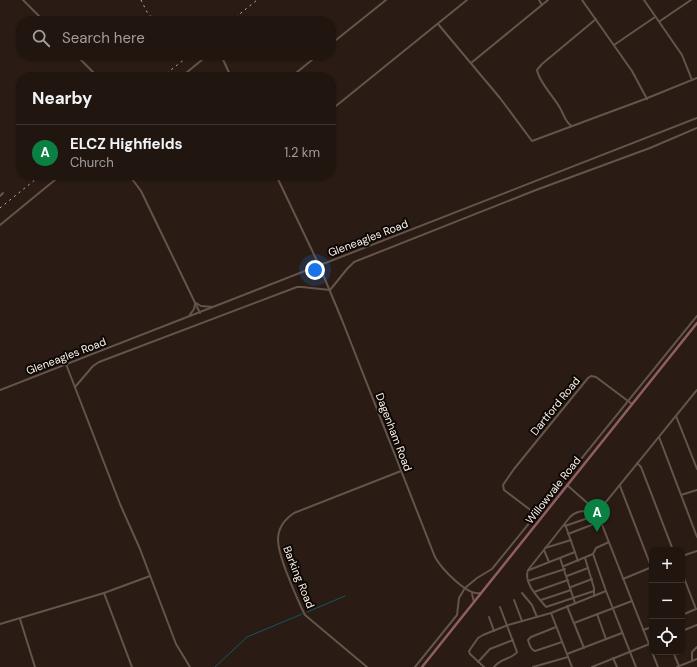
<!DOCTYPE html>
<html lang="en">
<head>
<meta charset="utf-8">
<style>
	body { margin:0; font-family:"DM Sans",sans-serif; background:#281e18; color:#f1f3f6 }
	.controls { position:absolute; right:12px; bottom:12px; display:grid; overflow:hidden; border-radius:8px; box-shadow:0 1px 3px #0004 }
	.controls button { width:36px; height:36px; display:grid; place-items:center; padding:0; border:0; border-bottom:1px solid #3d342f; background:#20150f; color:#f1f3f6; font:20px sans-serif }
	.you { position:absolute; left:315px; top:270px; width:14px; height:14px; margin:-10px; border:3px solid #fff; border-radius:50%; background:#1a73e8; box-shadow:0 0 0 6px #1a73e833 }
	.badge { display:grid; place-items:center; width:26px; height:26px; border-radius:50%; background:#0b8043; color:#fff; font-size:13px; font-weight:700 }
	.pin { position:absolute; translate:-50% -33px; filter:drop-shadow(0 1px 2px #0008) }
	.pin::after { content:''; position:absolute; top:21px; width:14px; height:12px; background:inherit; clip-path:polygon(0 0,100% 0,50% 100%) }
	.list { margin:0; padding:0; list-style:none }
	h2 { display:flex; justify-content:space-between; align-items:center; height:52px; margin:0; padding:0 16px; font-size:17px }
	h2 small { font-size:13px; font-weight:400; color:#a29f9e }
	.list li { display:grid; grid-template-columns:26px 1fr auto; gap:12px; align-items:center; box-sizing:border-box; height:56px; padding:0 16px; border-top:1px solid #3d342f }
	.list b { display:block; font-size:15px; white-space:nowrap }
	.list p { margin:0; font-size:13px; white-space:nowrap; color:#a29f9e }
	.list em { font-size:13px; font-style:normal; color:#a29f9e }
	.icon { flex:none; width:22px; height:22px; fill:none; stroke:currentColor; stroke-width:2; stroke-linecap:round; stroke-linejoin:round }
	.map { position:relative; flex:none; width:697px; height:667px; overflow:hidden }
	.search { position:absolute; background:#20150f; box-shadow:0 1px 3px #0004; left:16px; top:16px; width:320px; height:44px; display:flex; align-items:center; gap:10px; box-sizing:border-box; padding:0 14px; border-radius:16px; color:#a29f9e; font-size:15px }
	.panel { position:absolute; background:#20150f; box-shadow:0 1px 3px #0004; left:16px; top:72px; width:320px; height:108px; border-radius:16px }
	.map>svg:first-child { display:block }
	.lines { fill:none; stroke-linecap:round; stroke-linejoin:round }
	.stream { stroke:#105863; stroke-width:1 }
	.minor { stroke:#64544a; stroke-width:2 }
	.tertiary { stroke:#64544a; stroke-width:2 }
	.secondary { stroke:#905e62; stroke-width:2.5 }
	.rail { stroke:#c0b5af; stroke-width:1; stroke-dasharray:2 4; stroke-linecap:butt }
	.labels { text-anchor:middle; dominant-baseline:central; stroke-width:4; stroke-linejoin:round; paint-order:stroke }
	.street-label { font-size:11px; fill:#fcf2ec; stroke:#0e0805 }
</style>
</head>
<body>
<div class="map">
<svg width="697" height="667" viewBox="0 0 697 667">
	<rect width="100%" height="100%" fill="#2a1c14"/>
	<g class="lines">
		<g class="stream">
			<path d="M307 612 345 596"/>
			<path d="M215 667 247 637 302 614"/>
		</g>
		<g class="minor">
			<path d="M539 0 542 5"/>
			<path d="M582 0 632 71 647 99"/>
			<path d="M644 0 682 55 692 80"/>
			<path d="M660 21 691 0"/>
			<path d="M438 24 500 98 532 141 645 99 697 78"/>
			<path d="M331 44 386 0"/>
			<path d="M614 45 655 17"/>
			<path d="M471 63 548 0"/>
			<path d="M291 77 318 55"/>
			<path d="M331 110 467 0"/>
			<path d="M572 126C565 123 564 114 560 108 554 97 539 82 537 70L542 64 596 19"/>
			<path d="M0 196 3 193"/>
			<path d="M0 225 61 175"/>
			<path d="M319 265 342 320 435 557C441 568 467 596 480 593"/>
			<path d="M66 364 120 504 140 549 176 644 190 667"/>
			<path d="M75 387 93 366 99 362 297 287H302L330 290 347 269 354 262 536 190 650 148 697 128"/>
			<path d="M676 416 697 469"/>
			<path d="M659 437 697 537"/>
			<path d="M637 463 641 467 673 550"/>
			<path d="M620 486 652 569"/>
			<path d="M681 495 697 490"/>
			<path d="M537 515 504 490 503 485 514 469 588 378 591 376 596 377 632 404"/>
			<path d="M591 517 585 511C579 511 574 513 570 517L528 570C523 583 539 598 546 607L594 591"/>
			<path d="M565 524 578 561"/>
			<path d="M565 526 591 517 597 513"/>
			<path d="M568 534 594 524 595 521 593 516"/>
			<path d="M609 542 596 548 593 554 606 591 636 667"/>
			<path d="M545 548 571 540"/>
			<path d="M544 550 549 562"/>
			<path d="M682 556 697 551"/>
			<path d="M560 558 575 603"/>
			<path d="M585 558 594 588V596"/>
			<path d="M564 566 593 554"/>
			<path d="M529 570 575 552"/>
			<path d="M682 573 696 609"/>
			<path d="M567 576 588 568"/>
			<path d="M623 579 652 567"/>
			<path d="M528 581 565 569"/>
			<path d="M571 587 592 579"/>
			<path d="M534 592 568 580"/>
			<path d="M104 593 132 667"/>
			<path d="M522 593 532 605 537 617"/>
			<path d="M472 594 474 602"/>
			<path d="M514 600 522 621"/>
			<path d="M541 600 571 590"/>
			<path d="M567 606 584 648"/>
			<path d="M551 613 572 667"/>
			<path d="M597 614 606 639"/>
			<path d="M682 615 696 609"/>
			<path d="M489 617 494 631"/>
			<path d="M20 619 35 667"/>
			<path d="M574 623 632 601"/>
			<path d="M0 624 104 593 150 576"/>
			<path d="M556 627 531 637 528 640C529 644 531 650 535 651L562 642"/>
			<path d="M643 630 652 627"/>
			<path d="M682 631 697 625"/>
			<path d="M673 652 679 666"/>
			<path d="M567 654 622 633"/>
			<path d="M613 658 617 667"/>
			<path d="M692 661V652L697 647"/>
			<path d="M478 662 490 649 513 640"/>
			<path d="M367 667 305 615 302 609C296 596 291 584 286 571 278 549 270 529 294 513L401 471"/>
			<path d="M415 667 457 615 459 598 465 588 477 578 492 569 697 316"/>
			<path d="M484 667 470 654 469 651 478 638 483 635 508 625 551 613 606 591"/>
			<path d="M494 667C501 658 512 659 517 652L500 607"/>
			<path d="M533 667 568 657"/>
			<path d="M592 667 652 643"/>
			<path d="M677 667 697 659"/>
		</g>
		<g class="tertiary">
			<path d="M23 0 44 21"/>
			<path d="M76 55 98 77"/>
			<path d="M221 55 231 77"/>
			<path d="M181 77 208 55"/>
			<path d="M129 175 141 191 200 313"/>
			<path d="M276 175 319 265"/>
			<path d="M196 303 201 306 213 307"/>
			<path d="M189 316 194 309 195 304"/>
			<path d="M0 390 697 118"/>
			<path d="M567 485 593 508 599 517 658 667"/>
			<path d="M597 513 697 390"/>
		</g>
		<path class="secondary" d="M422 667 697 323"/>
		<g class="rail">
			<path d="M141 0 147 12 155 21"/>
			<path d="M231 21 257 0"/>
			<path d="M162 77 190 55"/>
			<path d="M0 208 41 175"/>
		</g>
	</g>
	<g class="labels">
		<g class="street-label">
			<text transform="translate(368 238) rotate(-21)">Gleneagles Road</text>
			<text transform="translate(66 356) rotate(-21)">Gleneagles Road</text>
			<text transform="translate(555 406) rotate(-51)">Dartford Road</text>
			<text transform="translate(394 432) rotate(69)">Dagenham Road</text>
			<text transform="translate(553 490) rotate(-52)">Willowvale Road</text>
			<text transform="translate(299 577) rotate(68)">Barking Road</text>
		</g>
	</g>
</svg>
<div class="controls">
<button>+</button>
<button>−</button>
<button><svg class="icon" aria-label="locate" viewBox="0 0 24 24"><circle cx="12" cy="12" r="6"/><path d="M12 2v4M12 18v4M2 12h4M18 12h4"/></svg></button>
</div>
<div class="you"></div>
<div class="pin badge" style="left:597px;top:532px">A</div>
<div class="search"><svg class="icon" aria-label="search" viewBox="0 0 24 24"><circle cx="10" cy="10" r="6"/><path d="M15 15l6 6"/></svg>Search here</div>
<section class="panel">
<h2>Nearby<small></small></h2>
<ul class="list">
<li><span class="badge">A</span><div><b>ELCZ Highfields</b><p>Church</p></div><em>1.2 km</em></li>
</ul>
</section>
</div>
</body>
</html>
